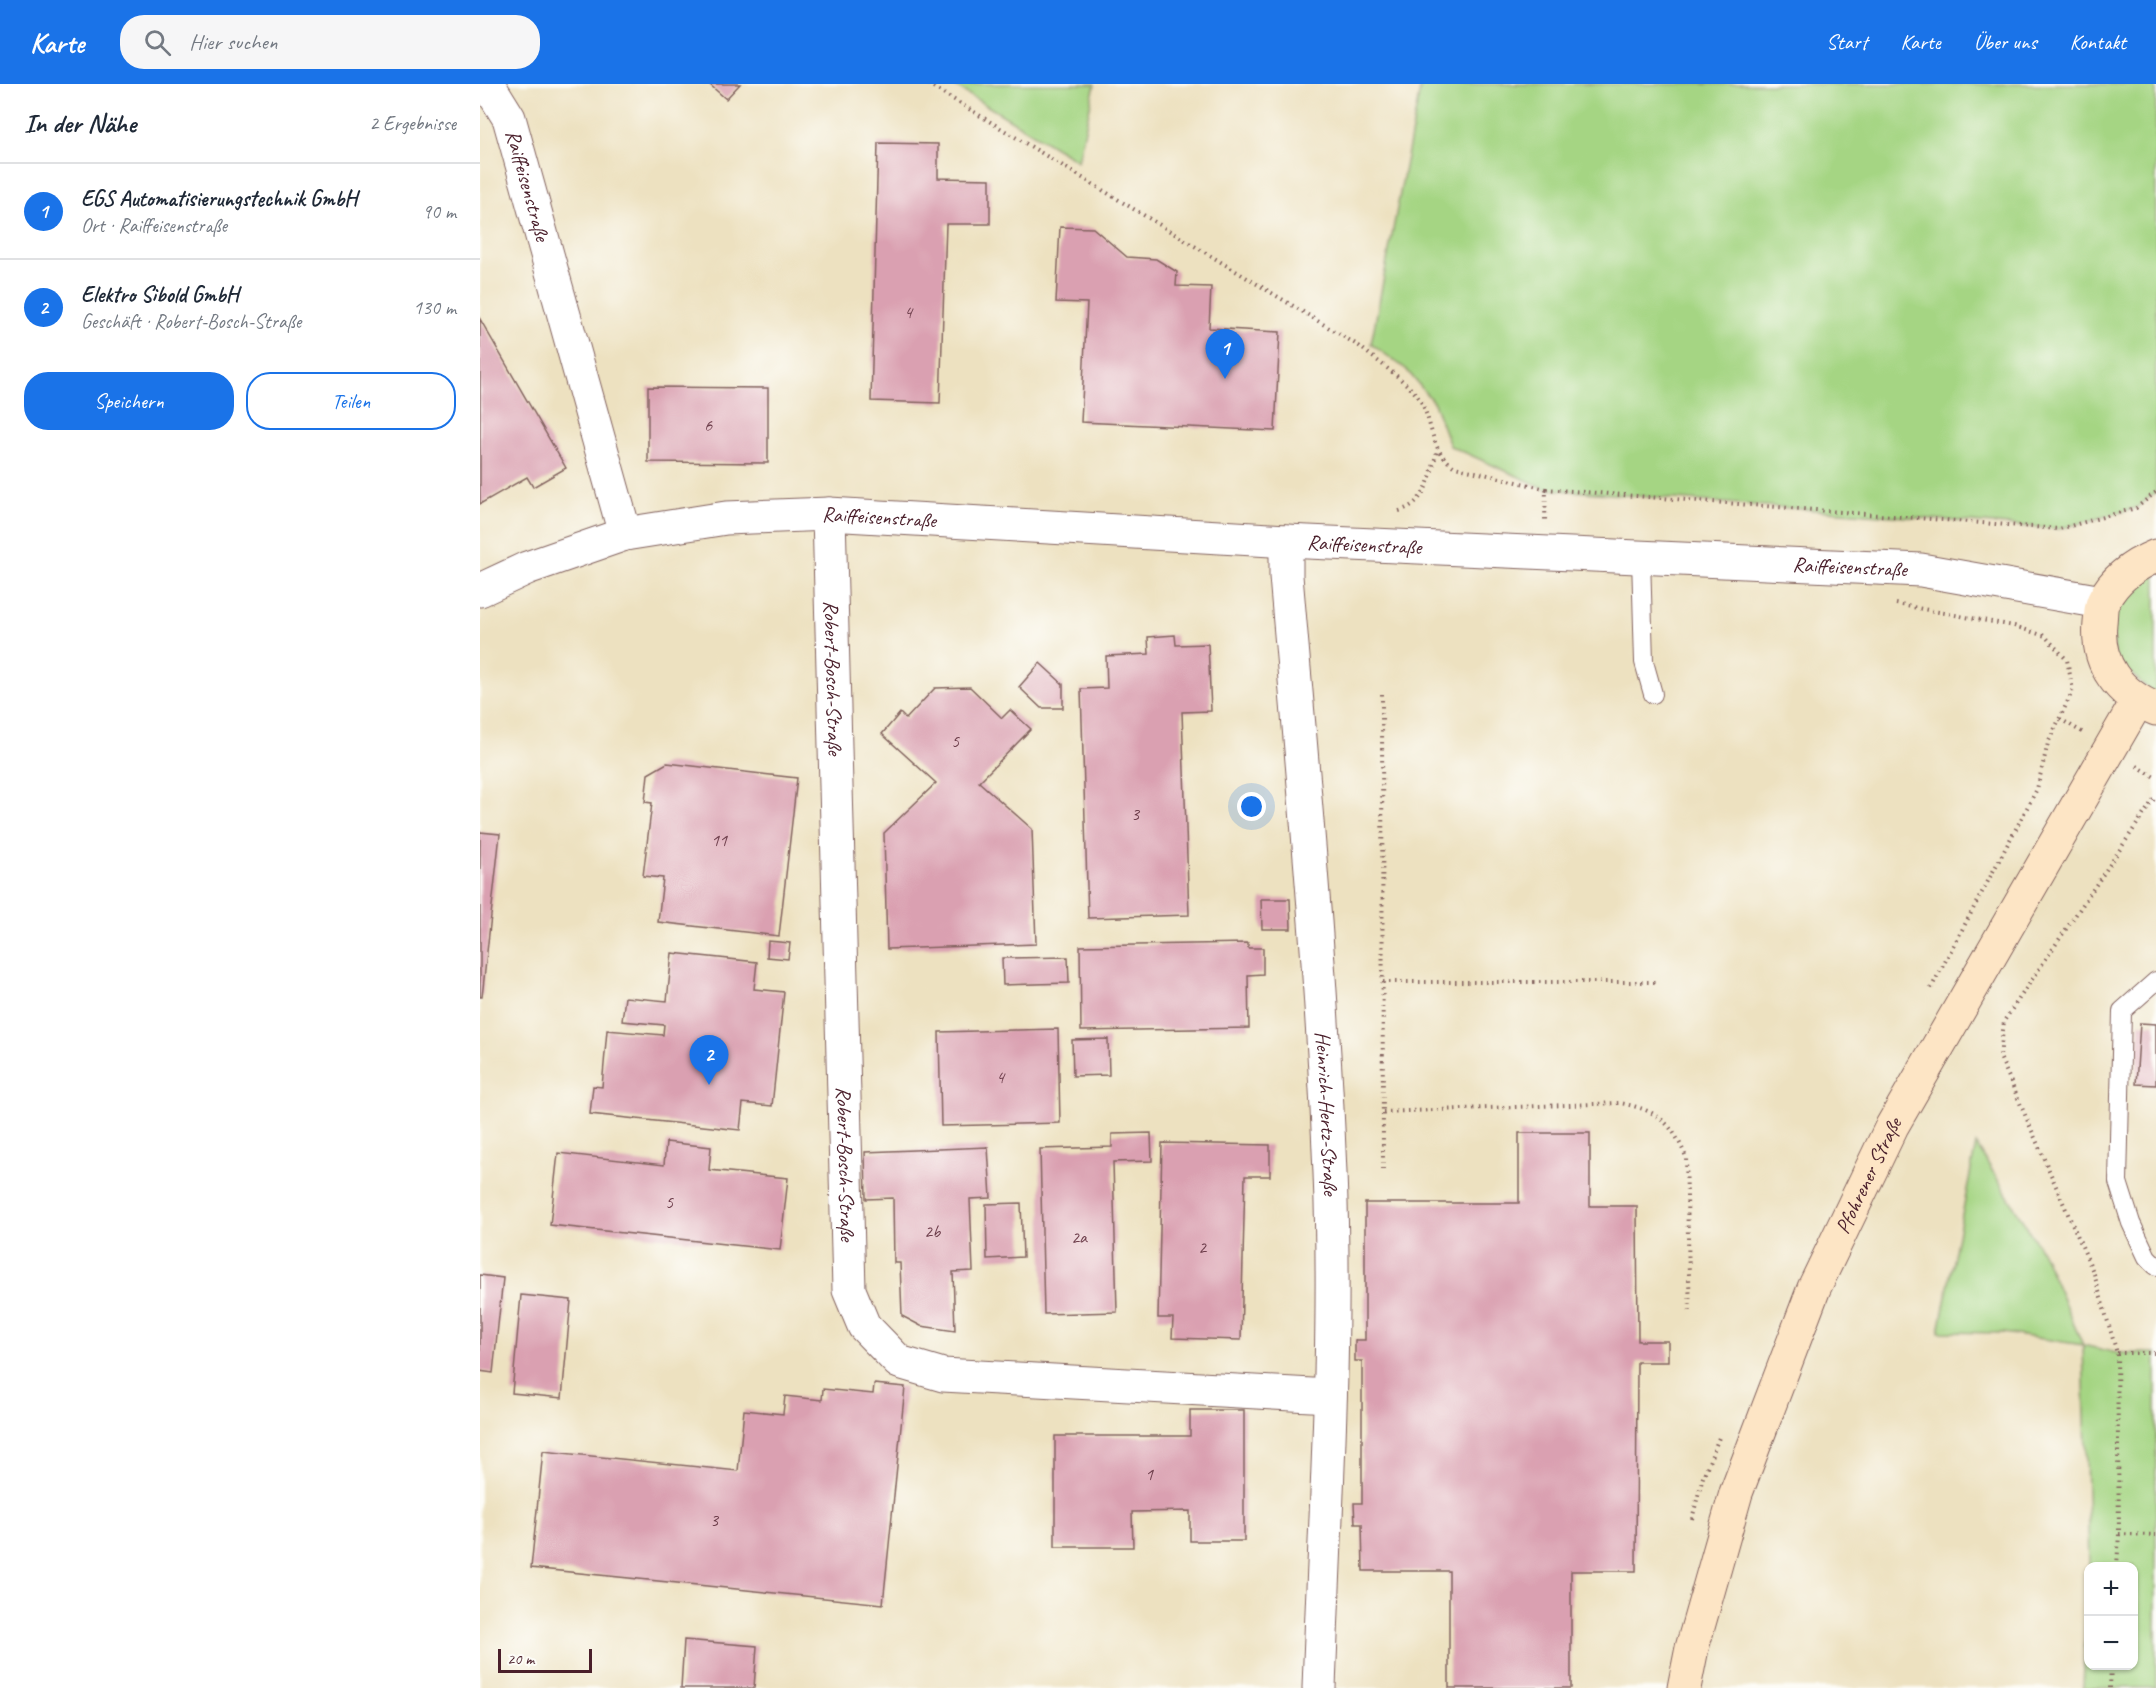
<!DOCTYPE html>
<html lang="de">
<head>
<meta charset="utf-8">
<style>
	body { margin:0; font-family:Caveat,sans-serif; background:#f6f6f7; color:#1f2937 }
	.controls { position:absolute; right:18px; bottom:18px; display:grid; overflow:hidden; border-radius:12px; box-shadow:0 2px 4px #0004 }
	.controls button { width:54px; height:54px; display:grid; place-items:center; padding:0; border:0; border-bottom:2px solid #e0e1e3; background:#fff; color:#1f2937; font:30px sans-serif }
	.scale { position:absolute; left:18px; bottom:15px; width:94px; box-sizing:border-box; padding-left:6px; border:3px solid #4a1f2b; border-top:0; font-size:16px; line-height:21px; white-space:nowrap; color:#4a1f2b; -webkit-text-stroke:4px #fdfcf7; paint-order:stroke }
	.you { position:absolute; left:772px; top:723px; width:21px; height:21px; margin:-15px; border:4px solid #fff; border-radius:50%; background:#1a73e8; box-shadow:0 0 0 9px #1a73e833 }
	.badge { display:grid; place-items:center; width:39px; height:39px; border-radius:50%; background:#1a73e8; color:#fff; font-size:20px; font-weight:700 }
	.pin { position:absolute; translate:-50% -50px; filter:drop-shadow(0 2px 3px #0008) }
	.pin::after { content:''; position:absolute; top:32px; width:21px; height:18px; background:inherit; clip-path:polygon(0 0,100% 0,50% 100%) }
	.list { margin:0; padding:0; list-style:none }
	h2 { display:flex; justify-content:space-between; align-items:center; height:78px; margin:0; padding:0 24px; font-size:26px }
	h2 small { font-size:20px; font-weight:400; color:#747a83 }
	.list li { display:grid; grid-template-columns:39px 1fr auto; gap:18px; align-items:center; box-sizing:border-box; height:96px; padding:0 24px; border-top:2px solid #e0e1e3 }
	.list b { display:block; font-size:22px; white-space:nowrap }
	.list p { margin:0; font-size:20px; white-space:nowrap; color:#747a83 }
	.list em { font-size:20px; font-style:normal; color:#747a83 }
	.actions { display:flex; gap:12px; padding:18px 24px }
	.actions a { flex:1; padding:14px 0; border:2px solid #1a73e8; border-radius:24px; text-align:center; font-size:21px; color:#1a73e8 }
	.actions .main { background:#1a73e8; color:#fff }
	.icon { flex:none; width:33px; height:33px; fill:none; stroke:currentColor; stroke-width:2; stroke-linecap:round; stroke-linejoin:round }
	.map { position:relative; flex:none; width:1676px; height:1604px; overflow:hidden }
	header { display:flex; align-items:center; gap:36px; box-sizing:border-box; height:84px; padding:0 30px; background:#1a73e8; color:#fff }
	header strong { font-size:28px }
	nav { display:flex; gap:33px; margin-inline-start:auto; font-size:21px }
	.search { width:420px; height:54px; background:#f6f6f7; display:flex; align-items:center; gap:15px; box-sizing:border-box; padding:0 21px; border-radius:24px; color:#747a83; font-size:22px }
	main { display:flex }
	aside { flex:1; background:#fff }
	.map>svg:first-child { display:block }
	.green { fill:#a5d583; stroke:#787a57; stroke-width:1.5 }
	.building { fill:#daa0b1 }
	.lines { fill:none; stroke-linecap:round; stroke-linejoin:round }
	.service-casing { stroke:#83635f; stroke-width:20 }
	.minor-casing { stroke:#83635f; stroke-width:35 }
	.secondary-casing { stroke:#83635f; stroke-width:35 }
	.path { stroke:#83635f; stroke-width:4; stroke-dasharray:1.5 4.5; stroke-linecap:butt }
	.service { stroke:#fff; stroke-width:18 }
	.minor { stroke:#fff; stroke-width:33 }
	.secondary { stroke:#fde5c5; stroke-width:33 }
	.labels { text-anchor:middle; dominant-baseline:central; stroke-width:4.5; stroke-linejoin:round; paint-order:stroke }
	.number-label { font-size:18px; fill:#6e3f4c }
	.street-label { font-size:21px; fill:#4a1f2b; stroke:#fdfcf7 }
</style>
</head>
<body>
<header>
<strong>Karte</strong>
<div class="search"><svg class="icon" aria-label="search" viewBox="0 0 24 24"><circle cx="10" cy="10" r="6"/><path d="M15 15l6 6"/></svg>Hier suchen</div>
<nav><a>Start</a><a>Karte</a><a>Über uns</a><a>Kontakt</a></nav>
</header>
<main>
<aside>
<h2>In der Nähe<small>2 Ergebnisse</small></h2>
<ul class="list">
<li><span class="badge">1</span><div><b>EGS Automatisierungstechnik GmbH</b><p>Ort · Raiffeisenstraße</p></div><em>90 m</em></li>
<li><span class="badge">2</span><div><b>Elektro Sibold GmbH</b><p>Geschäft · Robert-Bosch-Straße</p></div><em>130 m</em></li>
</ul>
<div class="actions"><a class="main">Speichern</a><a>Teilen</a></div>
</aside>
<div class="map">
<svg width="1676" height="1604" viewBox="0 0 1676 1604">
	<rect width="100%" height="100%" fill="#fdfcf7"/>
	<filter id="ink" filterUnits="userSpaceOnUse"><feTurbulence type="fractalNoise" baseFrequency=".0167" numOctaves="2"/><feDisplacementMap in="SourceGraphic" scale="12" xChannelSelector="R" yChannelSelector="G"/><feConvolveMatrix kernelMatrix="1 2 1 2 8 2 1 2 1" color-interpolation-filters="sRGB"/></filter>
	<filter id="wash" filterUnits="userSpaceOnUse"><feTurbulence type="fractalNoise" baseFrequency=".008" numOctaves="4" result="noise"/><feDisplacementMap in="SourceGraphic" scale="24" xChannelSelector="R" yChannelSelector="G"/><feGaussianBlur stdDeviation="1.35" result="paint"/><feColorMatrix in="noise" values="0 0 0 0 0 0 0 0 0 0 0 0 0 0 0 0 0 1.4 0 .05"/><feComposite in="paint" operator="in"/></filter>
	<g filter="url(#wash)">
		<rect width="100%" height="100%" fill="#ede1c0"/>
		<g class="green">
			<path d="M471 0H615L598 77Z"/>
			<path d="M941 0H1676V408L1656 424 1579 445 1066 405 970 362 954 319 926 285 891 260Z"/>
			<path d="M1676 481V612L1635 575C1630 515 1629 518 1676 481Z"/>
			<path d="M1496 1060 1562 1168 1603 1261 1637 1269H1676V1604H1603L1608 1483V1582H1654V1482H1609L1603 1261 1523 1249 1459 1248Z"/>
		</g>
		<g id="blocks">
			<g class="building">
				<path d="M229 0H260L246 15Z"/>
				<path d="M398 59 458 60V94L510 95V140H466L460 319 391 317Z"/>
				<path d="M580 143 613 144 647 173 676 175 697 188 696 202 731 203 729 244 800 248 795 347 601 338 607 219 576 218Z"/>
				<path d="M0 235 86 384 53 403 47 393 0 420Z"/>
				<path d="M168 303 288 304V379L168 378Z"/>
				<path d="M695 551 696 561 728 560 731 627 702 628 709 831 608 834 601 605 627 604 626 572 669 570 668 553Z"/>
				<path d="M560 579 583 600V624H561L539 603Z"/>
				<path d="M490 603 522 634 530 626 551 645 499 698 552 745 556 860 407 865 404 749 456 699 402 650 420 629 426 635 455 604Z"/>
				<path d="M187 679 317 694 299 852 178 838 183 794 163 792 172 719 165 718 168 690Z"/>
				<path d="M0 748 20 750 2 913H0Z"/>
				<path d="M781 815H810L811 845H782Z"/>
				<path d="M288 857 310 859 308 875 287 873Z"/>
				<path d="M768 859V864H783V890L768 891 769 944 601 947 600 862Z"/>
				<path d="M192 869 277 878 274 905 304 908 292 1022 263 1019 260 1046 110 1030 113 1002 122 1003 127 946 183 951 184 941 142 937 145 913 187 917Z"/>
				<path d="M588 873 589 899 523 901 522 874Z"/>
				<path d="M1660 939 1676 940V1001L1656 1000Z"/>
				<path d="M578 945 580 1039 461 1042 459 948Z"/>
				<path d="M628 955 629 991 593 992 592 956Z"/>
				<path d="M671 1049 672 1077 633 1078 637 1228 564 1230 560 1065 632 1063V1050Z"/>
				<path d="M1039 1049H1110V1122H1157L1158 1257H1188V1278H1157L1156 1487H1091V1604H969V1487H883L882 1440H875L874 1419H882V1277H875V1256H885V1119H1039Z"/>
				<path d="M186 1058 231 1063 229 1086 308 1094 300 1166 70 1141 78 1069 184 1081Z"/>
				<path d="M682 1059 790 1061V1092H765L761 1256 692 1254 693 1234H678Z"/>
				<path d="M508 1063 511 1114 490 1115 493 1187 473 1188 475 1247 441 1242 422 1232 420 1179H414L413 1114 386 1115 385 1068Z"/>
				<path d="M541 1119 543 1173 507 1175 506 1120Z"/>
				<path d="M0 1191 23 1194 13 1289 0 1287Z"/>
				<path d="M41 1211 91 1216 82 1314 32 1309Z"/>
				<path d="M394 1300 425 1303 403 1520 51 1484 63 1367 258 1387 264 1326 303 1330 305 1312 342 1316 343 1305 393 1310Z"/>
				<path d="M710 1326H764V1457H710V1427L652 1428 653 1463H575V1352H710Z"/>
				<path d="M204 1556 277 1562 274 1604H201Z"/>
			</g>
		</g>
	</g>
	<g filter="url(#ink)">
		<use href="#blocks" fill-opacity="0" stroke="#83635f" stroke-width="1.5"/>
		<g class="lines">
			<defs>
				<g id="service">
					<path d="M1161 474 1164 578 1173 610"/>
					<path d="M1676 897 1642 927 1638 1098 1651 1139 1667 1173 1676 1182"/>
				</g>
				<g id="minor">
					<path id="s1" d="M8 0 29 34 145 450"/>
					<path id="s2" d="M349 430 369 1206 384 1242 419 1278 463 1291 850 1312"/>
					<path id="s3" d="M806 457V492C823 691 842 890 850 1089 857 1259 845 1434 839 1604"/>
					<path id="s4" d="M0 506 47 484 145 450 246 434 349 430 806 457 1441 486 1622 518"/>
				</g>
				<g id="secondary">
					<path d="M1676 472C1654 481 1635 494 1624 516 1620 522 1621 532 1620 539 1616 580 1639 610 1676 625"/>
					<path id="s5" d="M1204 1604 1212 1564 1256 1409 1334 1204 1412 1042 1657 618"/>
				</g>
			</defs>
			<use href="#service" class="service-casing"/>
			<use href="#minor" class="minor-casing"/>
			<use href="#secondary" class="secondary-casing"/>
			<g class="path">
				<path d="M448 0 879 262C897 277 918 291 934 308 955 331 946 365 975 383L1066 405 1065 436"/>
				<path d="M1066 405 1579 445 1656 424 1676 408"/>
				<path d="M919 427C947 419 950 392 957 367"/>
				<path d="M1416 520 1534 542 1565 552 1587 576 1593 606 1568 659 1557 705 1449 908"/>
				<path d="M902 610 903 1090"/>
				<path d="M1580 635 1602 648"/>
				<path d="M1657 682 1676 694"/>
				<path d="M903 898H1177"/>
				<path d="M903 1028 1140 1019C1178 1026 1192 1039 1206 1073L1210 1231"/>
				<path d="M1637 1269H1676"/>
				<path d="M1212 1435 1223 1393 1240 1351"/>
				<path d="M1639 1450 1676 1451"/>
				<path d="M1637 1482 1639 1450 1637 1269 1614 1190 1520 973 1524 937 1676 712"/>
				<path d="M1630 1604 1631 1582"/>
			</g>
			<use href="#service" class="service"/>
			<use href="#minor" class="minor"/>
			<use href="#secondary" class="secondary"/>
		</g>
	</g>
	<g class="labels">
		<g class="number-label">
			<text x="428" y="228">4</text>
			<text x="228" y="341">6</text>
			<text x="475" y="657">5</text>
			<text x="655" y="730">3</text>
			<text x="239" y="756">11</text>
			<text x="520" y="993">4</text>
			<text x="189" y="1118">5</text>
			<text x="452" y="1147">2b</text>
			<text x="599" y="1153">2a</text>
			<text x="722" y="1163">2</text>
			<text x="669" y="1390">1</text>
			<text x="234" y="1436">3</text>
		</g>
		<g class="street-label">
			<text stroke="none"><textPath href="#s1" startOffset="110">Raiffeisenstraße</textPath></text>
			<text stroke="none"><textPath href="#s4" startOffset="411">Raiffeisenstraße</textPath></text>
			<text stroke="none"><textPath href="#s4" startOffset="897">Raiffeisenstraße</textPath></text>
			<text stroke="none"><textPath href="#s4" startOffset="1383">Raiffeisenstraße</textPath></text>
			<text stroke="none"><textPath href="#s2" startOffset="164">Robert-Bosch-Straße</textPath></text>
			<text stroke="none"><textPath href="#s3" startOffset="574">Heinrich-Hertz-Straße</textPath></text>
			<text stroke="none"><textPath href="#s2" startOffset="650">Robert-Bosch-Straße</textPath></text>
			<text stroke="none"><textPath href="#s5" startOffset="546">Pfohrener Straße</textPath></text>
		</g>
	</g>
</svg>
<div class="controls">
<button>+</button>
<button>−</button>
</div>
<div class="scale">20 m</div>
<div class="you"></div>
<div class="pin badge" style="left:745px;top:295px">1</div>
<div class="pin badge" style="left:229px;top:1001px">2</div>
</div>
</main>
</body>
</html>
